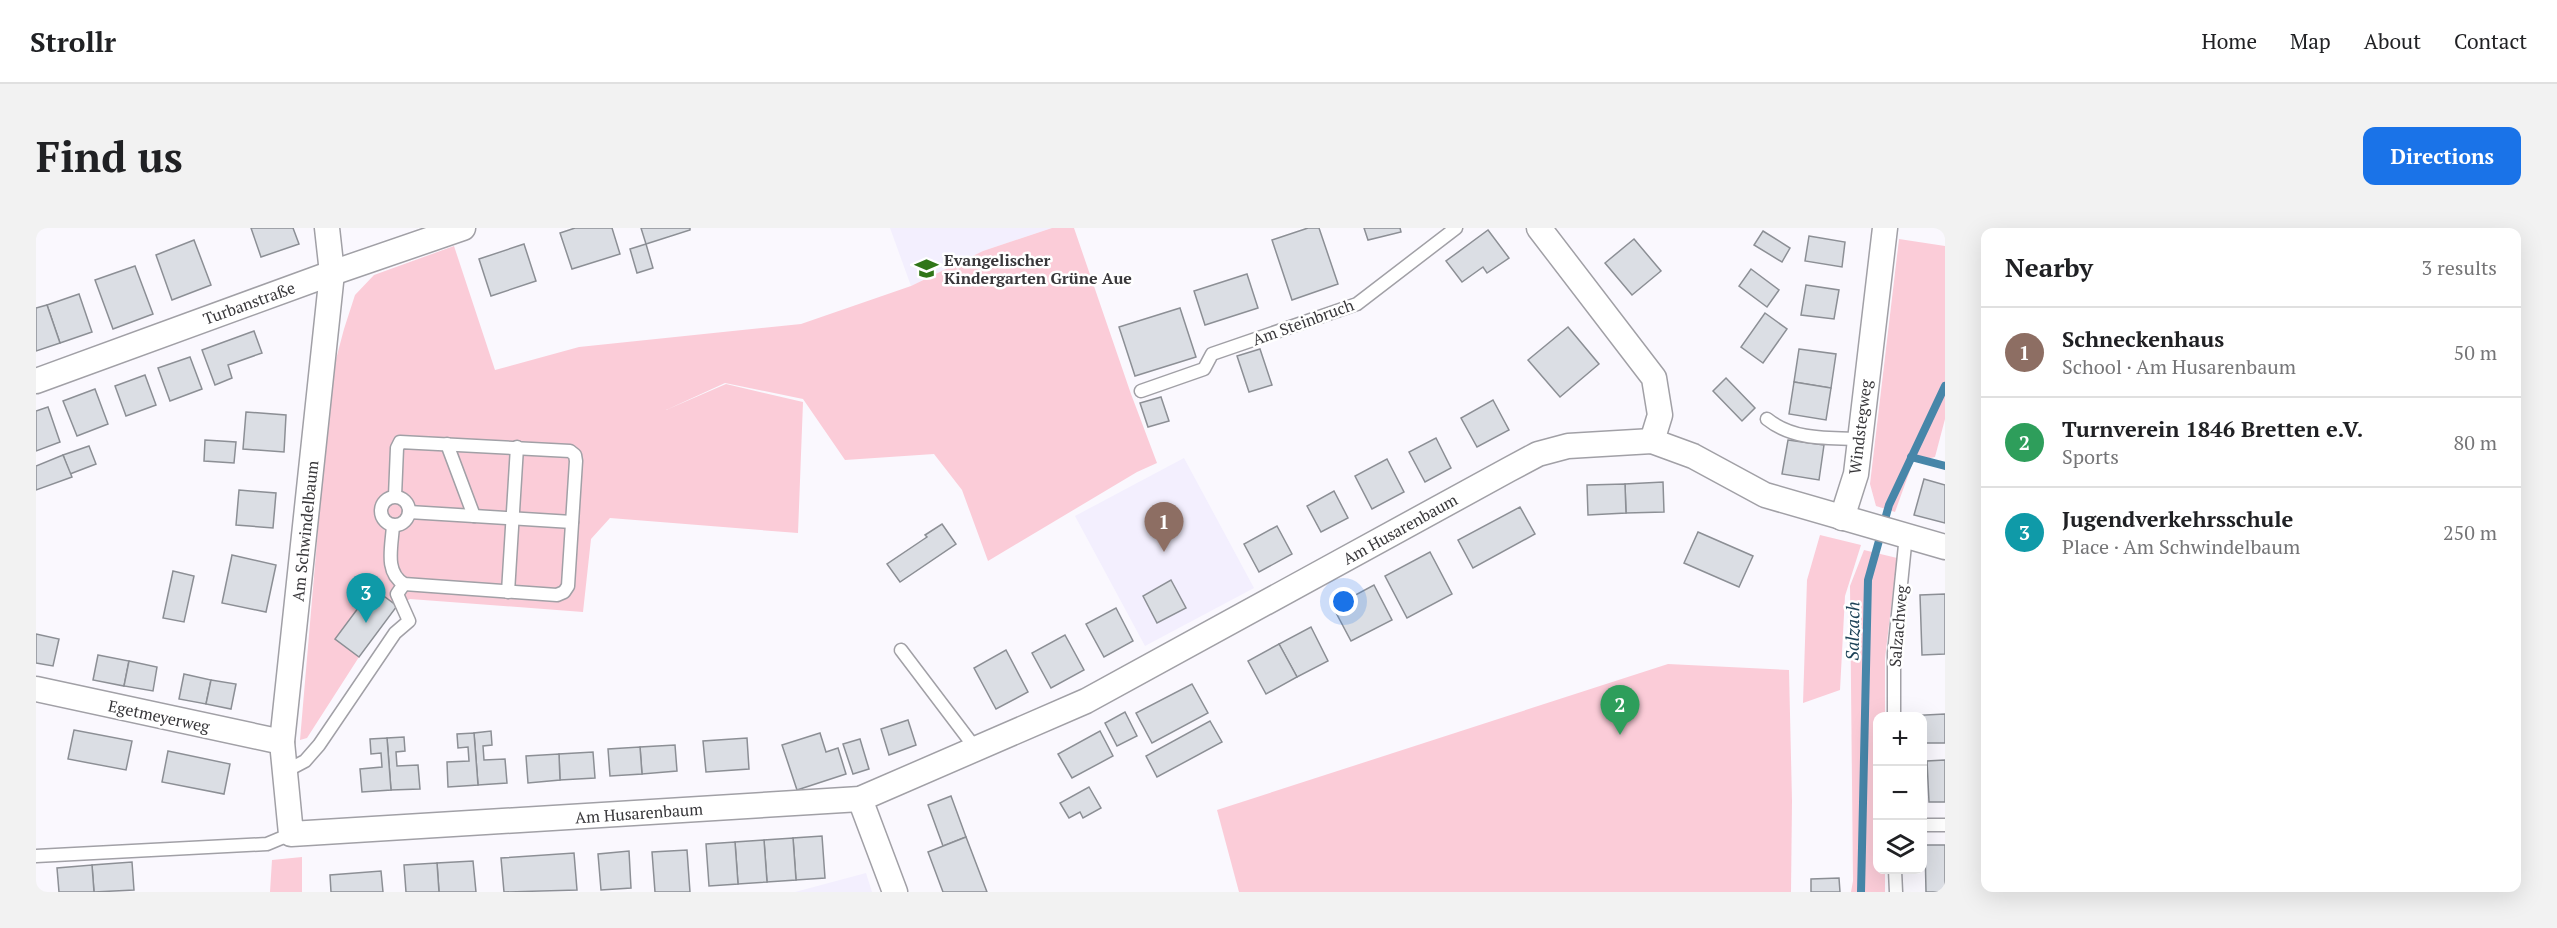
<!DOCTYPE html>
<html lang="en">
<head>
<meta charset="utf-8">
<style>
	body { margin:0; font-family:"PT Serif",serif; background:#f2f2f2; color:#202124 }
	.controls { position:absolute; right:18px; bottom:18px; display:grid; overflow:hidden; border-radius:12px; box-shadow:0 6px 24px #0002 }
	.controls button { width:54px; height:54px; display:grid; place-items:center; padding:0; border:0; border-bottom:2px solid #e0e0e0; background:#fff; color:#202124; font:30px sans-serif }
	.you { position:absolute; left:1308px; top:374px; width:21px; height:21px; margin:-15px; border:4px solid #fff; border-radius:50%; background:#1a73e8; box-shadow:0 0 0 9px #1a73e833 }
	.badge { display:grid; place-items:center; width:39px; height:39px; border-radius:50%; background:#1a73e8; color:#fff; font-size:20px; font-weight:700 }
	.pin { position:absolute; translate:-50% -50px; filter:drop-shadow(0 2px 3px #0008) }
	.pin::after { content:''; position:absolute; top:32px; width:21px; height:18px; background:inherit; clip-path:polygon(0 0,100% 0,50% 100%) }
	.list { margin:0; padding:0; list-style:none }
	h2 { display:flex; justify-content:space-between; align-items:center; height:78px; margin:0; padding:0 24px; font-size:26px }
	h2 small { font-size:20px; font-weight:400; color:#757577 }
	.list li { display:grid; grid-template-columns:39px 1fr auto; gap:18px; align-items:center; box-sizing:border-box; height:90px; padding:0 24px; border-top:2px solid #e0e0e0 }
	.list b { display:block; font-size:22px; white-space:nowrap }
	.list p { margin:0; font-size:20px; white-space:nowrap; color:#757577 }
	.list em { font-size:20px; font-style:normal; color:#757577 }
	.icon { flex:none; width:33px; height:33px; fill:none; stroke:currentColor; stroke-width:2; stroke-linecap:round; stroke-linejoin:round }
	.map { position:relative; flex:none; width:1909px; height:664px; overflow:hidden; border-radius:12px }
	header { display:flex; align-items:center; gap:36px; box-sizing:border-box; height:84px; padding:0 30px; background:#fff; border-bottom:2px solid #e0e0e0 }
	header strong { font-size:28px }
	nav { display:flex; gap:33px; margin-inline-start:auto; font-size:21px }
	.intro { display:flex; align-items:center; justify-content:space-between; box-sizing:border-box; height:144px; padding:0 36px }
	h1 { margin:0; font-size:42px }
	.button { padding:15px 27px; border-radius:12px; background:#1a73e8; color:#fff; font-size:21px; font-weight:700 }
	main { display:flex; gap:36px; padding:0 36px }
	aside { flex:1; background:#fff; border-radius:12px; box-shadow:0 6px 24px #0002 }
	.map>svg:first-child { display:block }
	.built { fill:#f3effe }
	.green { fill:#fbccd8 }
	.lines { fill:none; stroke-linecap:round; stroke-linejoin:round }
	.stream { stroke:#4786a9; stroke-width:8 }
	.building { fill:#dbdee4; stroke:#8c8f95; stroke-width:1.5 }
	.lane-casing { stroke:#a1a0a6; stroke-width:15 }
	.street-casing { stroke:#a1a0a6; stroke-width:27 }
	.lane { stroke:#fff; stroke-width:12 }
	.street { stroke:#fff; stroke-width:24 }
	.labels { text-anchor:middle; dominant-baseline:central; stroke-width:5; stroke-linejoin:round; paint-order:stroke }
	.poi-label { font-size:16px; font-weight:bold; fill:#38373a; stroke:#fff; text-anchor:start }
	.street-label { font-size:16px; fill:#38373a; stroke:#fff }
	.water-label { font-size:18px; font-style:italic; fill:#1c4257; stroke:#fff }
</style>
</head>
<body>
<header>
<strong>Strollr</strong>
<nav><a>Home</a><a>Map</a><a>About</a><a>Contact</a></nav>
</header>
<div class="intro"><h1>Find us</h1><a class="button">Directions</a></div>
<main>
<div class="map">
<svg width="1909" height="664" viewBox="0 0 1909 664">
	<rect width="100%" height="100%" fill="#faf8fe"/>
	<g class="built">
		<path d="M854 0H1016L947 23 875 58Z"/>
		<path d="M1148 230 1218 360 1109 418 1039 288Z"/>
		<path d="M830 645 836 664H759Z"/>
	</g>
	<g class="green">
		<path d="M1016 0H1038L1095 166 1121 235 1101 244 952 333 926 262 898 226 809 232 767 171 689 155 630 182 690 156 767 174 762 305 574 290 555 311 547 384 374 371 361 378 337 361 299 411 323 429 271 510 264 512 295 150 308 101 319 67 338 47 418 18 459 142 543 119 765 96 875 58 947 23Z"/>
		<path d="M1863 11 1909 18V191L1899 229 1877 234 1859 284 1840 278 1834 256Z"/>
		<path d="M1784 307 1825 317 1809 368 1804 462 1767 475 1771 352Z"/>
		<path d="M1828 322 1861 330 1849 430V488H1842V642H1849V664H1815L1817 653 1814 358Z"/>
		<path d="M1632 436 1753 442 1756 573 1755 664H1203L1181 582Z"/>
		<path d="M266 629V664H234L236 632Z"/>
	</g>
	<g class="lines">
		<g class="stream">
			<path d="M1875 229 1909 238"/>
			<path d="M1825 664 1832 352 1853 277 1909 158"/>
		</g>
	</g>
	<g class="building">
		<path d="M215 0H257L263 16 225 29Z"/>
		<path d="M539 0H576L584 26 536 41 524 5Z"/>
		<path d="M605 0H654V2L610 16Z"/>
		<path d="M1272 0H1283L1302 56 1256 72 1236 12Z"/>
		<path d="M1328 0H1364L1365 4 1332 12Z"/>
		<path d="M1452 2 1473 30 1451 45 1447 39 1426 54 1410 33Z"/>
		<path d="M1727 3 1754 20 1746 34 1718 17Z"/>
		<path d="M1773 8 1809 14 1806 39 1769 33Z"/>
		<path d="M1598 11 1625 43 1596 67 1569 35Z"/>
		<path d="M158 12 175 57 136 72 120 27Z"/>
		<path d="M488 16 500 53 455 68 443 31Z"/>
		<path d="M610 16 617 40 601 45 594 21Z"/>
		<path d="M99 38 117 86 77 101 59 52Z"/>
		<path d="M1715 41 1743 62 1731 79 1703 58Z"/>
		<path d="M1211 46 1222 80 1169 97 1158 63Z"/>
		<path d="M1770 57 1803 62 1798 91 1765 87Z"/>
		<path d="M43 66 56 104 24 115 11 77Z"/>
		<path d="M11 77 24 115 0 123V80Z"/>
		<path d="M1144 80 1160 129 1099 148 1083 99Z"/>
		<path d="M1729 85 1751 101 1727 135 1705 119Z"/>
		<path d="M1532 99 1563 136 1524 169 1492 132Z"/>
		<path d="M218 103 226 125 192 137 196 150 179 157 166 122Z"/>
		<path d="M1224 121 1236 157 1213 164 1201 128Z"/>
		<path d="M1763 121 1800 126 1795 160 1758 154Z"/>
		<path d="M154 129 166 161 134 173 122 140Z"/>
		<path d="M109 147 120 177 90 188 79 158Z"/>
		<path d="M1690 150 1719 180 1706 193 1677 163Z"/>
		<path d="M1758 154 1795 160 1790 192 1753 186Z"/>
		<path d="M59 161 72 196 41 208 27 173Z"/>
		<path d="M1125 169 1133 193 1112 199 1104 175Z"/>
		<path d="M1457 172 1473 202 1441 219 1425 190Z"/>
		<path d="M12 179 24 214 0 223V183Z"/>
		<path d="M210 184 250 187 248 224 207 221Z"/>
		<path d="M1400 210 1415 240 1389 254 1373 224Z"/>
		<path d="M169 212 200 214 198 235 168 233Z"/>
		<path d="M1752 212 1788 217 1783 252 1746 246Z"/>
		<path d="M53 218 60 236 34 246 27 227Z"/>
		<path d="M27 227 36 249 0 262V238Z"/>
		<path d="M1351 231 1368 264 1336 281 1319 248Z"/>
		<path d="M1888 251 1909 257V295L1878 287Z"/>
		<path d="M1627 254 1628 284 1590 285 1589 256Z"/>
		<path d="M1589 256 1590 285 1552 287 1551 257Z"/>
		<path d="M203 262 240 265 237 300 200 297Z"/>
		<path d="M1298 263 1312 290 1285 304 1271 278Z"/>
		<path d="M1484 279 1499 306 1437 340 1422 312Z"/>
		<path d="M906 296 920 316 864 354 851 336 891 309 889 307Z"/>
		<path d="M1241 298 1256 326 1223 344 1208 316Z"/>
		<path d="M1662 304 1717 328 1703 359 1648 335Z"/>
		<path d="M1394 324 1416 366 1371 390 1349 348Z"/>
		<path d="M196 327 240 337 230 384 186 375Z"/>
		<path d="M137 343 158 348 148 394 127 390Z"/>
		<path d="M1135 352 1150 380 1121 395 1107 368Z"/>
		<path d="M1338 357 1356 392 1315 413 1297 379Z"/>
		<path d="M337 360 361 378 323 429 299 411Z"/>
		<path d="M1909 366V426L1886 427 1884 367Z"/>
		<path d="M1080 380 1097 413 1068 429 1050 396Z"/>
		<path d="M1275 399 1292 433 1261 449 1243 416Z"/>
		<path d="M0 406 23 411 17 438 0 435Z"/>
		<path d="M1029 407 1048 442 1015 460 996 425Z"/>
		<path d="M1243 416 1261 449 1230 466 1212 433Z"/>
		<path d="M970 422 992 464 960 481 938 440Z"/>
		<path d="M62 427 93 433 88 458 57 452Z"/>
		<path d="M93 433 121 439 117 463 88 458Z"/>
		<path d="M148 446 175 452 170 476 143 471Z"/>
		<path d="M175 452 200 456 195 481 170 476Z"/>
		<path d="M1156 456 1172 485 1116 515 1100 485Z"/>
		<path d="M1089 484 1101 508 1081 518 1069 495Z"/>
		<path d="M1909 486V515H1886V488H1870Z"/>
		<path d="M872 492 880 517 853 527 845 501Z"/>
		<path d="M1174 493 1186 514 1121 549 1110 528Z"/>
		<path d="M38 502 96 513 90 542 32 531Z"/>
		<path d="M455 503 456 517 447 518 448 532 469 531 471 555 442 557 438 505Z"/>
		<path d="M1064 503 1077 528 1036 550 1022 526Z"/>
		<path d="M438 505 442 557 412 559 411 534 433 533 432 519 422 520 421 506Z"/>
		<path d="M784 505 790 524 802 520 810 546 761 562 746 517Z"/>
		<path d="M368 509 369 523 360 524 361 538 382 537 384 561 355 562 351 510Z"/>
		<path d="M351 510 355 562 326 564 324 541 346 539 345 525 335 526 334 511Z"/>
		<path d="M711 510 713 541 670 544 667 513Z"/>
		<path d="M824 511 833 541 817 546 807 516Z"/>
		<path d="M639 517 641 543 606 546 604 519Z"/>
		<path d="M604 519 606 546 574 548 572 521Z"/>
		<path d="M132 523 194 536 188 566 126 554Z"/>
		<path d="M557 524 559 550 524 552 523 526Z"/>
		<path d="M523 526 524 552 492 555 490 528Z"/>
		<path d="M1909 532V574H1893L1891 533Z"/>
		<path d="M1053 559 1065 580 1047 590 1044 584 1033 590 1024 575Z"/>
		<path d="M915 568 930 609 907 618 892 577Z"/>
		<path d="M786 608 789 650 760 652 757 610Z"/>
		<path d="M930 609 951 664H907L892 624Z"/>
		<path d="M757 610 760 652 731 654 728 612Z"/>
		<path d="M728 612 731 654 702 656 699 614Z"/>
		<path d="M699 614 702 656 673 658 670 616Z"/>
		<path d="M1889 617H1909V664H1890Z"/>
		<path d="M651 622 654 664H619L616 624Z"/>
		<path d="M593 623 595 660 565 662 562 626Z"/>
		<path d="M538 625 541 662 468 664 465 630Z"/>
		<path d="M437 633 440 664H403L401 635Z"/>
		<path d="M96 634 98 662 58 664 56 637Z"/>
		<path d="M401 635 403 664H370L368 637Z"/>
		<path d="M56 637 58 664H23L21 640Z"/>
		<path d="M345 643 347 664H295L294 647Z"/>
		<path d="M1803 650 1804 664H1775V651Z"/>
	</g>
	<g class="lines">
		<defs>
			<g id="lane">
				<path d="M1105 163 1168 141 1176 126 1321 76 1420 0"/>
				<path d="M1731 191C1757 212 1791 210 1824 211"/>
				<path d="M411 216 438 288"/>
				<circle cx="359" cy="283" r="14"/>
				<path d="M373 284 536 294"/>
				<path d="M357 297C356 318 348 344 368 356L521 367 528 364 532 358 540 233 539 227 534 223 364 214 361 220 359 268"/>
				<path d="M472 364 481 219"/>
				<path d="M865 422 940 521"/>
				<path d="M1858 488V425L1870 307"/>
				<path d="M250 543 269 533 283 517 359 405 373 393 361 366 368 356"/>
				<path d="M1886 597H1909"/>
				<path d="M0 628 231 616 255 606"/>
				<path d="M1859 642 1860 664"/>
			</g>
			<g id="street">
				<path d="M291 0 296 45 246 514 255 606 824 571 1050 473 1472 242 1502 226 1532 218 1616 213 1657 228 1729 267 1909 319"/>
				<path d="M1503 0 1618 150 1624 187 1616 213"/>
				<path d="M0 153 296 45 427 0"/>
				<path d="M1806 290 1820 246 1849 0"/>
				<path d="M0 461 246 514"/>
				<path d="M824 571 859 664"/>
			</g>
		</defs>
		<use href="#lane" class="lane-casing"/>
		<use href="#street" class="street-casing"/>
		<use href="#lane" class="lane"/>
		<use href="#street" class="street"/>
	</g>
	<defs>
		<symbol id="school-bare" viewBox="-9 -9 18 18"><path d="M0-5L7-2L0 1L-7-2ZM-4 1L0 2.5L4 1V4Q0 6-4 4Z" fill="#307618" stroke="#fff" stroke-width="2.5" paint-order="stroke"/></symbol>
	</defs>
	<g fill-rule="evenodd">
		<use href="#school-bare" x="874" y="24" width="33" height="33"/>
	</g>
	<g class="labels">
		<g class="poi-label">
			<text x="908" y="32">Evangelischer<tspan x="908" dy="18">Kindergarten Grüne Aue</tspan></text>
		</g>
		<g class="street-label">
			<text transform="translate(213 75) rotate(-20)">Turbanstraße</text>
			<text transform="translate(1267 94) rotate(-20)">Am Steinbruch</text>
			<text transform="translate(1824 199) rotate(-83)">Windstegweg</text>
			<text transform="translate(1364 301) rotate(-29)">Am Husarenbaum</text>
			<text transform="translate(269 303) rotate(-84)">Am Schwindelbaum</text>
			<text transform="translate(1862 398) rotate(-85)">Salzachweg</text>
			<text transform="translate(123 488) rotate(12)">Egetmeyerweg</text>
			<text transform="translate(603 585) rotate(-4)">Am Husarenbaum</text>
		</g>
		<g class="water-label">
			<text transform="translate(1816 403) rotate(-89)">Salzach</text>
		</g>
	</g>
</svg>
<div class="controls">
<button>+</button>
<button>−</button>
<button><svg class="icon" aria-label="layers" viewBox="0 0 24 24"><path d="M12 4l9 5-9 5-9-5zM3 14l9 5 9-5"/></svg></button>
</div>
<div class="you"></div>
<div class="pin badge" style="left:1128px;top:324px;background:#8d6e63">1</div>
<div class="pin badge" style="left:1584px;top:507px;background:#2e9e5b">2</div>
<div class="pin badge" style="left:330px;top:395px;background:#0f9aa8">3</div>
</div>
<aside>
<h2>Nearby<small>3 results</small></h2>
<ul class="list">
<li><span class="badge" style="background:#8d6e63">1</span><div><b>Schneckenhaus</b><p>School · Am Husarenbaum</p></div><em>50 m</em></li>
<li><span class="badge" style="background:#2e9e5b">2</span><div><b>Turnverein 1846 Bretten e.V.</b><p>Sports</p></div><em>80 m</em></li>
<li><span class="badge" style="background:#0f9aa8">3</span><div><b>Jugendverkehrsschule</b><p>Place · Am Schwindelbaum</p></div><em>250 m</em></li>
</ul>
</aside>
</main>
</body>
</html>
